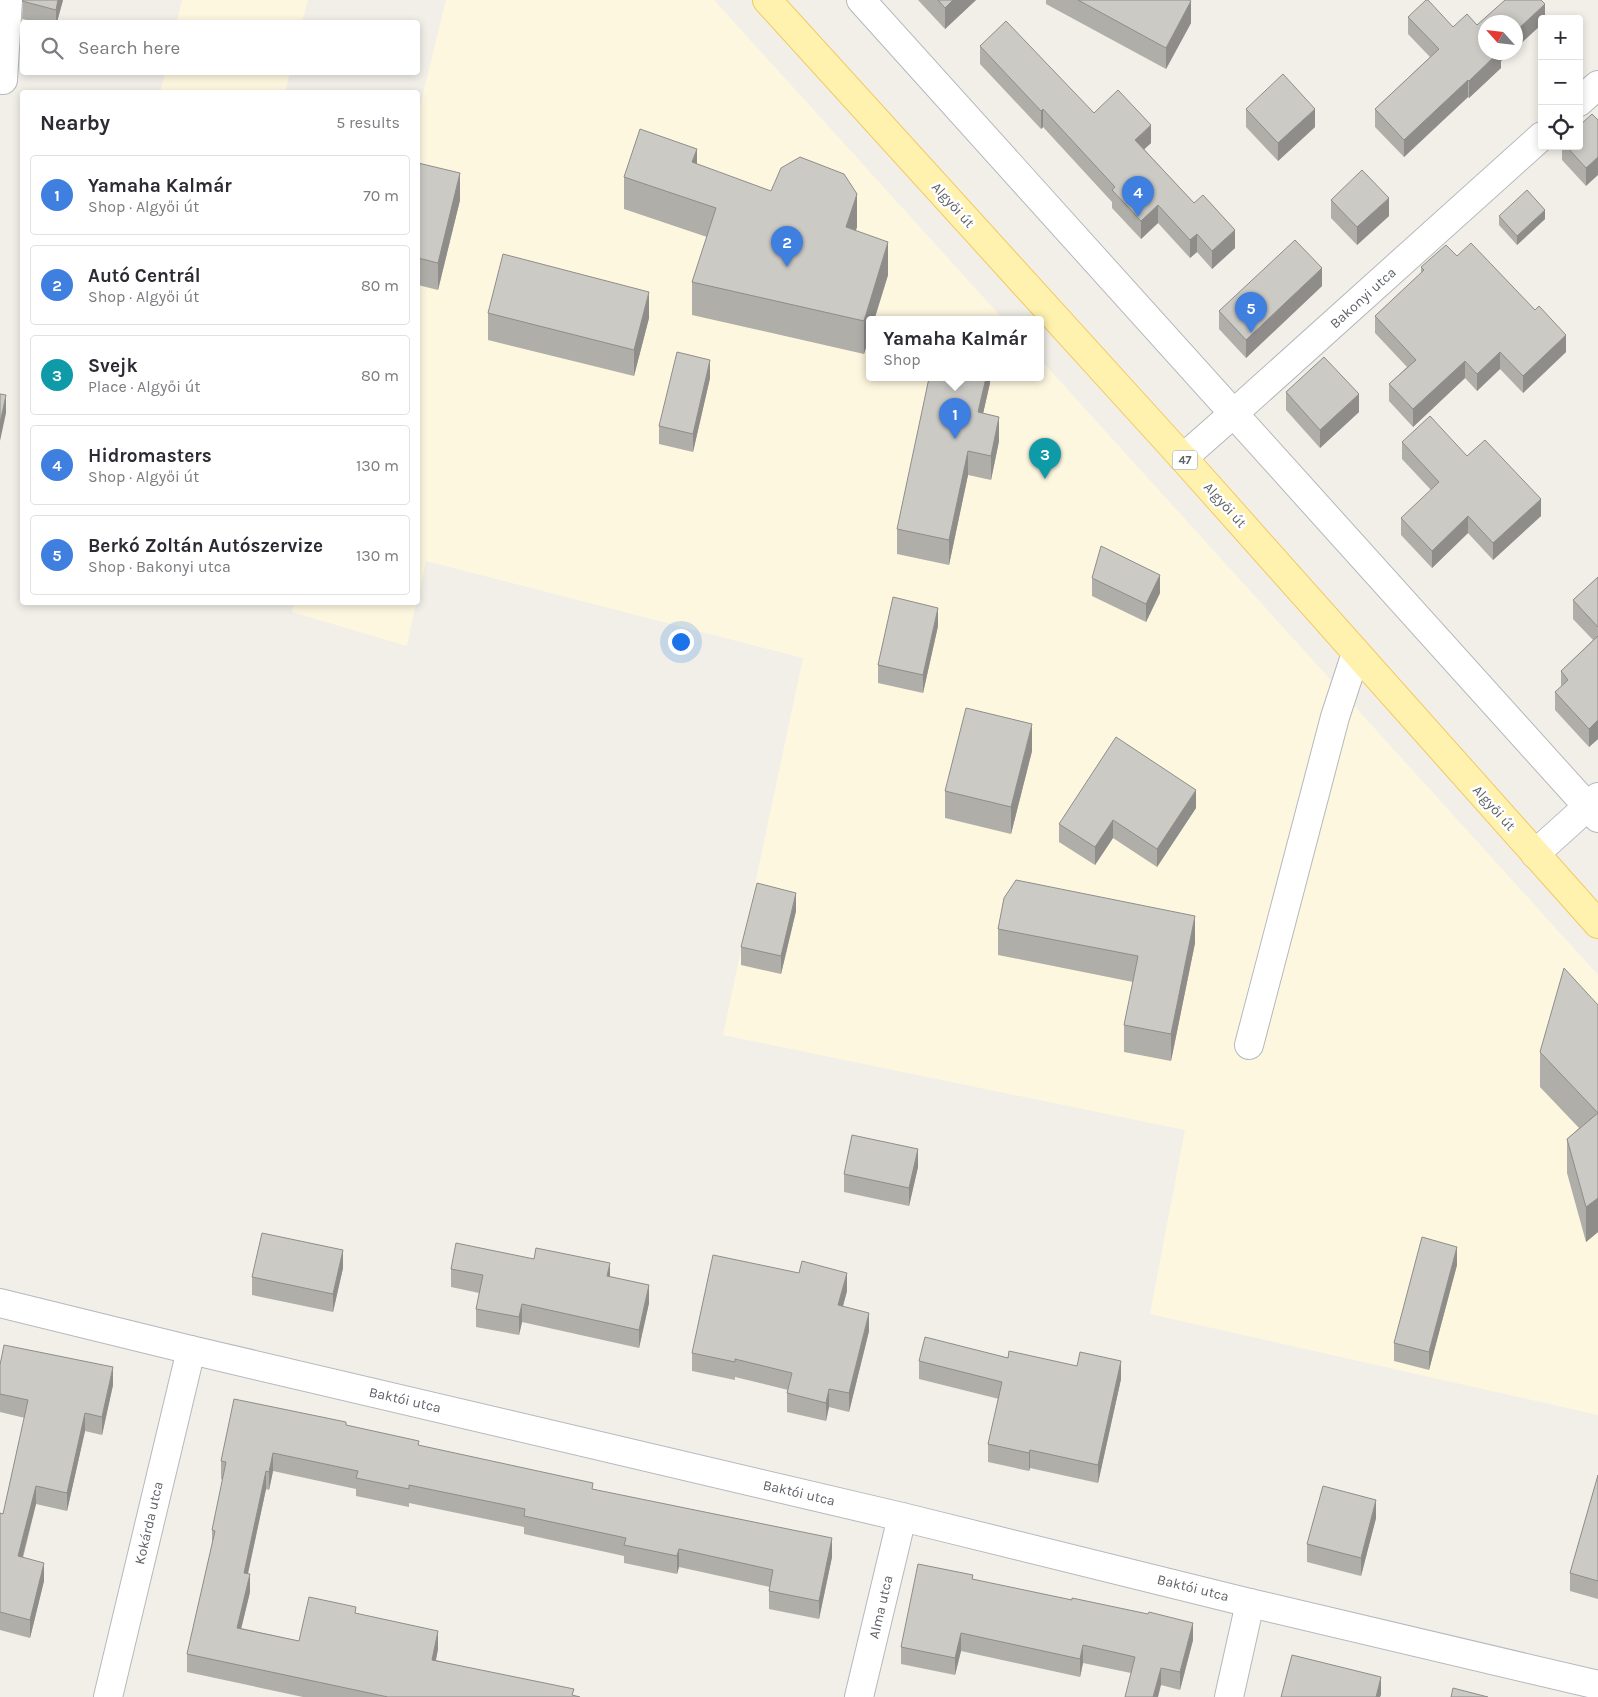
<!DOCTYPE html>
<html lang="en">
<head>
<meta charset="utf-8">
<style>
	body { margin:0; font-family:Karla,sans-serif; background:#f7f7f7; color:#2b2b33 }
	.controls { position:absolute; right:15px; top:15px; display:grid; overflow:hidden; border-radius:5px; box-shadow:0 2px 8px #0003 }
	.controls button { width:45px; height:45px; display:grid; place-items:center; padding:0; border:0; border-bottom:1px solid #e1e1e2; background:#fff; color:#2b2b33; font:25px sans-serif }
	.compass { position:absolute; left:1478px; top:15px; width:45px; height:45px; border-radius:50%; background:#fff; box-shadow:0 2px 8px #0003; rotate:297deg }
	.you { position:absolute; left:680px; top:641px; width:18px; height:18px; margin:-12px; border:4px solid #fff; border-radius:50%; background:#1a73e8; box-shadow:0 0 0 8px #1a73e833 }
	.badge { display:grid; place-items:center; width:32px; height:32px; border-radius:50%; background:#2563eb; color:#fff; font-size:16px; font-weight:700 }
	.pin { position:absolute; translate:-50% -41px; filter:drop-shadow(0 1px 2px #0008) }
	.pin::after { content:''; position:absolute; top:26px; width:18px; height:15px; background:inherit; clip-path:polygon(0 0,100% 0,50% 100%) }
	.popup { position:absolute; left:866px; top:316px; width:178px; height:65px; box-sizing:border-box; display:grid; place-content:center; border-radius:5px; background:#fff; filter:drop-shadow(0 1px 4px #0005); font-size:16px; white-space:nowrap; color:#7c7c81 }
	.popup b { font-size:19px; color:#2b2b33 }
	.popup::after { content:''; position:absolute; left:50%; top:100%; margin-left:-10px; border:10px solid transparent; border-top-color:#fff }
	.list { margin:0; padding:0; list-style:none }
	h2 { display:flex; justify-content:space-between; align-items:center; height:65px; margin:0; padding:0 20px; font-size:21px }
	h2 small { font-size:16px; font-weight:400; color:#7c7c81 }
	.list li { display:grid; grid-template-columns:32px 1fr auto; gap:15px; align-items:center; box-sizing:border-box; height:80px; margin:0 10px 10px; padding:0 10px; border:1px solid #e1e1e2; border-radius:5px }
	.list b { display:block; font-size:19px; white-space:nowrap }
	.list p { margin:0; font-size:16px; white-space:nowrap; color:#7c7c81 }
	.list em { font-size:16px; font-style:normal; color:#7c7c81 }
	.icon { flex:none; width:28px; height:28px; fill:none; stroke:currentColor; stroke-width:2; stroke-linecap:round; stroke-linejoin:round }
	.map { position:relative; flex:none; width:1598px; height:1697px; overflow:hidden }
	.search { position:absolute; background:#fff; box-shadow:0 2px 8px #0003; left:20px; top:20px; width:400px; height:55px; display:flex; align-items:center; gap:12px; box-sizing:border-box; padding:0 18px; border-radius:5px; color:#7c7c81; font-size:19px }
	.panel { position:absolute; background:#fff; box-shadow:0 2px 8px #0003; left:20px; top:90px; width:400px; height:515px; border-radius:5px }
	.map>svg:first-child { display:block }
	.commercial { fill:#fef7e0 }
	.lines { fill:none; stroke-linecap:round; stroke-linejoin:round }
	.minor-casing { stroke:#b5b8bc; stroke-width:30 }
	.major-casing { stroke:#f2c960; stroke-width:30 }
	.minor { stroke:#fff; stroke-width:28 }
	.major { stroke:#fff2af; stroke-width:28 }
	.wall { fill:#afaea9 }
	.shaded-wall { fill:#8f8d8a }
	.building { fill:#cccac5; stroke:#8f8d8a }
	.labels { text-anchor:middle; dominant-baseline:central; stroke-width:5; stroke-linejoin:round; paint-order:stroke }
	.shield { fill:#fff; stroke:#8f9295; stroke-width:1 }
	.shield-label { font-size:12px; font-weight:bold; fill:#5f6368 }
	.street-label { font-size:14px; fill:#5f6368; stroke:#fff }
</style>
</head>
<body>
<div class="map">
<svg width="1598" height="1697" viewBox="0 0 1598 1697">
	<rect width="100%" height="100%" fill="#f1efe8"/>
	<g class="commercial">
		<path d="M182 0H308L302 22H177Z"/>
		<path d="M446 0H714L1004 320H870V378H1040V359L1598 975V1415L1150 1314 1185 1130 723 1035 803 658 426 561 418 598V114Z"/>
		<path d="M165 73V72L290 73 285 92H160Z"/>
		<path d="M294 603V602L416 603 407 646 292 612Z"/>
	</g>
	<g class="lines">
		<defs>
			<g id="minor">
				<path d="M861 0 1598 818"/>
				<path d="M3 80 8 0"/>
				<path d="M1579 102 1598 85"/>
				<path d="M1183 458 1233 414 1542 136"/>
				<path d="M1535 854 1598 797"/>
				<path d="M1249 1045 1335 717 1356 653"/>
				<path d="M0 1303 191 1350 902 1517 1250 1603 1598 1685"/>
				<path d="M108 1697 191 1350"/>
				<path d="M859 1697 902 1517"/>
				<path d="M1229 1697 1250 1603"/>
			</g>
			<path id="major" d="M767 0 1183 458 1598 924"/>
		</defs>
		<use href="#minor" class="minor-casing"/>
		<use href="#major" class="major-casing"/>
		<use href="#minor" class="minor"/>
		<use href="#major" class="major"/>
	</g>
	<g class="wall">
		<path d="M23 0H63L57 22H35L22 19Z"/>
		<path d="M918 0H976L945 29Z"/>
		<path d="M1046 0H1189L1191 23 1166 69 1046 4Z"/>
		<path d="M1408 17 1453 27 1477 25 1545 19 1542 24 1516 48V22L1501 61V68L1469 98 1468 97 1404 157 1375 127V109L1430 57 1408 34Z"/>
		<path d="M980 46 1094 113 1151 143 1144 149 1235 248 1212 269 1197 252 1190 258 1158 223 1141 239 1112 208V202L1043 127 1041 129 980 64Z"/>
		<path d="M1246 109 1315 127 1278 161 1246 127Z"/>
		<path d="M1592 114 1586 186 1562 160V146H1579Z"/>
		<path d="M418 163 460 200 438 290 418 285Z"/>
		<path d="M697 164 857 227 855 231 888 275 864 354 692 315V282L707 237 624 209V177Z"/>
		<path d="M1331 200 1389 216 1357 245 1331 218Z"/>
		<path d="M1499 216 1545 219 1517 245 1499 225Z"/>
		<path d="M1457 256 1566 352 1523 393 1500 369 1477 391 1465 378 1413 427 1389 401V384L1407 367 1375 333V316L1421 273V267Z"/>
		<path d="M1322 286 1246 358 1219 329V311Z"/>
		<path d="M488 313 649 318 634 376 488 340Z"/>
		<path d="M710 378 693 452 659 444V426Z"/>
		<path d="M990 378V383L983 413 999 441 991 480 968 475 949 565 897 554V529Z"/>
		<path d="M1286 392 1359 412 1320 448 1286 410Z"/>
		<path d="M1402 442 1467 456 1541 516 1493 560 1468 533 1432 568 1401 535V518L1431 490 1402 459Z"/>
		<path d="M1598 577V739L1589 747 1555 710V692L1561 687V671L1593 640 1573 619V600Z"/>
		<path d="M1092 578 1160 593 1146 622 1092 596Z"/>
		<path d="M938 626 923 693 878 683V665Z"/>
		<path d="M1032 751 1011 834 945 818V791Z"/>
		<path d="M1196 808 1157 867 1113 838 1095 865 1059 842V824Z"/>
		<path d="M796 911 781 974 741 965V947Z"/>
		<path d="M998 929 1195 943 1171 1061 1124 1052V1025L1133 982 998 955Z"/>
		<path d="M1598 1005V1232L1586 1242 1567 1173V1139L1579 1128 1540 1087V1052Z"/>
		<path d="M918 1167 909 1206 844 1192V1174Z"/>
		<path d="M1457 1265 1429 1370 1394 1361V1343Z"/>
		<path d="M343 1268 333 1312 252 1295V1277Z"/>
		<path d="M451 1269 610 1277 649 1303 639 1348 522 1322 519 1335 476 1327V1309L479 1293 451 1287Z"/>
		<path d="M847 1291 843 1306 869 1331 849 1412 829 1407 826 1421 787 1412V1393L788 1390 735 1377V1380L692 1371V1353Z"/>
		<path d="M1008 1358 1121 1379 1098 1483 1030 1468 1029 1471 988 1462V1444L999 1399 919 1379V1361Z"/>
		<path d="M0 1365 113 1385 102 1435 85 1431 67 1511 36 1504 23 1558 44 1581 30 1638 0 1630V1513L3 1514 25 1418 0 1412Z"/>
		<path d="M346 1425 419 1445 593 1489 832 1557 819 1619 769 1609V1591L770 1587 679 1567 677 1574 624 1563V1556L524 1534V1527L409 1503V1507L356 1496V1489L273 1471 269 1490 266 1489 248 1574 250 1592 241 1628 299 1641 356 1614 438 1649 436 1660 580 1697H303L187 1672V1654L212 1545V1530L223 1480 221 1479V1461Z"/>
		<path d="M1598 1475V1599L1570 1591V1573Z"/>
		<path d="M1376 1518 1361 1576 1307 1562V1544Z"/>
		<path d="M973 1579 1193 1640 1180 1690 1161 1685 1131 1673 1083 1663 1080 1677 961 1651 955 1675 901 1664V1647Z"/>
	</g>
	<g class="shaded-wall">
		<path d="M58 0H63L57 22H56V10Z"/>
		<path d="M953 0H976L945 29V8Z"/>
		<path d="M1191 1V23L1166 69V48Z"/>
		<path d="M1545 4V19H1542V24L1516 48V31Z"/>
		<path d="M1498 52H1511L1501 61V68L1469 98V81Z"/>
		<path d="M1468 80V97L1404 157V140Z"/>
		<path d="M1043 109V127L1041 129V111Z"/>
		<path d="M1315 109V127L1278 161V143Z"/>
		<path d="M1151 125V143L1135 158V140Z"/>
		<path d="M697 149V181L692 162Z"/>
		<path d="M1598 157V175L1586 186V168Z"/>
		<path d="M460 173V200L438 290V263Z"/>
		<path d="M857 194V227L846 260V227Z"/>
		<path d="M1389 198V216L1357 245V227Z"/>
		<path d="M1158 205V223L1141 239V221Z"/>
		<path d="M1545 210V219L1517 245V236Z"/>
		<path d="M1235 230V248L1212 269V251Z"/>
		<path d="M1197 234V252L1190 258V240Z"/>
		<path d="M888 242V275L874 320H870V334L864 354V321Z"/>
		<path d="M1322 268V286L1246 358V340Z"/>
		<path d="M649 292V318L634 376V350Z"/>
		<path d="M1566 335V352L1523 393V376Z"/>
		<path d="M1500 352V369L1477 391V374Z"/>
		<path d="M710 360V378L693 452V434Z"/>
		<path d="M1465 361V378L1413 427V409Z"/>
		<path d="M986 378H990V383L978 436V412Z"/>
		<path d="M1359 394V412L1320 448V430Z"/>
		<path d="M6 395V413L0 441V423Z"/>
		<path d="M999 417V441L991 480V456Z"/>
		<path d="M968 451V475L949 565V540Z"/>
		<path d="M1541 499V516L1493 560V543Z"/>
		<path d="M1468 516V533L1432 568V551Z"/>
		<path d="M1160 575V593L1146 622V604Z"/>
		<path d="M938 608V626L923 693V675Z"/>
		<path d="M1598 720V739L1589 747V729Z"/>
		<path d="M1032 724V751L1011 834V807Z"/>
		<path d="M1196 790V808L1157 867V849Z"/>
		<path d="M1113 820V838L1095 865V847Z"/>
		<path d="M796 893V911L781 974V956Z"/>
		<path d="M1195 916V943L1171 1061V1034Z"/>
		<path d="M918 1149V1167L909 1206V1188Z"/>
		<path d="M1598 1198V1232L1586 1242V1207Z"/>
		<path d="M1457 1247V1265L1429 1370V1352Z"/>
		<path d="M343 1250V1268L333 1312V1294Z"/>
		<path d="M610 1263V1281L607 1276Z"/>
		<path d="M847 1273V1291L838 1324V1305Z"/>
		<path d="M649 1285V1303L639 1348V1330Z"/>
		<path d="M522 1304V1322L519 1335V1317Z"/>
		<path d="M869 1313V1331L849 1412V1393Z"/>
		<path d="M1121 1361V1379L1098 1483V1465Z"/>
		<path d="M113 1367V1385L102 1435V1417Z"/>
		<path d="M829 1389V1407L826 1421V1403Z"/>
		<path d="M85 1413V1431L67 1511V1493Z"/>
		<path d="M1030 1450V1468L1029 1471V1453Z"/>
		<path d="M273 1453V1471L269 1490V1472Z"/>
		<path d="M266 1471V1489L244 1591V1573Z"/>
		<path d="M36 1486V1504L18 1574V1556Z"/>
		<path d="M1376 1500V1518L1361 1576V1558Z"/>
		<path d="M832 1538V1557L819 1619V1601Z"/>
		<path d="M679 1549V1567L677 1574V1556Z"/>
		<path d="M44 1563V1581L30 1638V1620Z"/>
		<path d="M250 1574V1592L237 1646V1628Z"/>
		<path d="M1193 1623V1640L1180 1690V1672Z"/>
		<path d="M438 1631V1649L432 1678V1660Z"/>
		<path d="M961 1633V1651L955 1675V1658Z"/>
		<path d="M1083 1645V1663L1080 1677V1659Z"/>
		<path d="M1161 1668V1685L1158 1697H1153Z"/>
		<path d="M1381 1677V1695L1380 1697H1376Z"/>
	</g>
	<g class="building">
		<path d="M23 0H58L56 10 22 1Z"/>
		<path d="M938 0H953L945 8Z"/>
		<path d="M1078 0H1189L1191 1 1166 48Z"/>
		<path d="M1426 0H1428L1453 27 1467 14 1477 25 1505 0H1541L1545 4 1516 31V22H1486V52H1499L1469 81 1468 80 1404 140 1375 109 1439 49 1408 17Z"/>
		<path d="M1006 21 1094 113 1118 90 1151 125 1135 140 1194 203 1203 195 1235 230 1212 251 1197 234 1190 240 1158 205 1141 221 1112 190 1115 187 1043 109 1041 111 980 46Z"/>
		<path d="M1283 74 1315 109 1278 143 1246 109Z"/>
		<path d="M1592 114 1598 120V157L1586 168 1566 146H1579V126Z"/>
		<path d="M640 129 697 149 692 162 771 191 781 168 800 157 844 174 857 194 846 227 888 242 864 321 692 282 716 208 624 177Z"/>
		<path d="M418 163 460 173 438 263 418 258Z"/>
		<path d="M1362 170 1389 198 1357 227 1331 200Z"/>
		<path d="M1527 190 1545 210 1517 236 1499 216Z"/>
		<path d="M1295 240 1322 268 1246 340 1219 311Z"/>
		<path d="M1471 243 1535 310 1539 306 1566 335 1523 376 1500 352 1477 374 1465 361 1413 409 1389 384 1416 360 1375 316 1424 270 1421 267 1446 245 1457 256Z"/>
		<path d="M503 254 649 292 634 350 488 313Z"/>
		<path d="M677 352 710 360 693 434 659 426Z"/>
		<path d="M1324 357 1359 394 1320 430 1286 392Z"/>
		<path d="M929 378H986L978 412 999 417 991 456 968 451 949 540 897 529Z"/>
		<path d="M0 394 6 395 0 423Z"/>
		<path d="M1430 416 1467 456 1485 440 1541 499 1493 543 1468 516 1432 551 1401 518 1439 482 1402 442Z"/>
		<path d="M1101 546 1160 575 1146 604 1092 578Z"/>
		<path d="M1598 577V627L1573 600Z"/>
		<path d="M893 597 938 608 923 675 878 665Z"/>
		<path d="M1598 636V720L1589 729 1555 692 1568 680 1561 671Z"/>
		<path d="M966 708 1032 724 1011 807 945 791Z"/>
		<path d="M1116 737 1196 790 1157 849 1113 820 1095 847 1059 824Z"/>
		<path d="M1016 880 1195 916 1171 1034 1124 1025 1138 956 998 929 1004 898Z"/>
		<path d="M757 883 796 893 781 956 741 947Z"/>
		<path d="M1564 968 1598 1005V1198L1586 1207 1567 1139 1598 1113 1540 1052Z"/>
		<path d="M852 1135 918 1149 909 1188 844 1174Z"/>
		<path d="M262 1233 343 1250 333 1294 252 1277Z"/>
		<path d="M1422 1237 1457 1247 1429 1352 1394 1343Z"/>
		<path d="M456 1243 534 1259 536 1248 610 1263 607 1276 649 1285 639 1330 522 1304 519 1317 476 1309 483 1275 451 1269Z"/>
		<path d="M713 1255 799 1273 802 1261 847 1273 838 1305 869 1313 849 1393 829 1389 826 1403 787 1393 792 1373 735 1359V1362L692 1353Z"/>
		<path d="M925 1337 1008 1358 1009 1351 1077 1366 1080 1352 1121 1361 1098 1465 1030 1450 1029 1453 988 1444 1002 1382 919 1361Z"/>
		<path d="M4 1345 113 1367 102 1417 85 1413 67 1493 36 1486 18 1556 44 1563 30 1620 0 1612V1513L3 1514 28 1400 0 1394V1365Z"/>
		<path d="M234 1399 346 1422V1425L419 1441 418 1445 593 1483 592 1489 832 1538 819 1601 769 1591 773 1570 679 1549 677 1556 624 1545 626 1538 524 1516 525 1509 409 1485V1489L356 1478 358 1471 273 1453 269 1472 266 1471 244 1573 250 1574 237 1628 299 1641 309 1597 356 1607 355 1613 438 1631 432 1660 574 1689 572 1695 580 1697H388L187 1654 215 1531 212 1530 226 1462 221 1461Z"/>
		<path d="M1598 1475V1581L1570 1573Z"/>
		<path d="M1323 1486 1376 1500 1361 1558 1307 1544Z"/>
		<path d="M918 1564 973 1575 972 1579 1072 1600V1598L1148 1614 1149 1612 1193 1623 1180 1672 1161 1668 1153 1697H1125L1135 1657 1083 1645 1080 1659 961 1633 955 1658 901 1647Z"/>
		<path d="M1292 1655 1381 1677 1376 1697H1281Z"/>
		<path d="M1453 1688 1488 1697H1451Z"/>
	</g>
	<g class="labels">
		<rect class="shield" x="1172.5" y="450.5" width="25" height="19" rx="4"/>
		<g class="shield-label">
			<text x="1185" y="460">47</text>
		</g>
		<g class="street-label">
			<text transform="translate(953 205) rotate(48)">Algyői út</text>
			<text transform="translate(1363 298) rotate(-42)">Bakonyi utca</text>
			<text transform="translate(1225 505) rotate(48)">Algyői út</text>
			<text transform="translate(1494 808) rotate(48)">Algyői út</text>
			<text transform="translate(405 1400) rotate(13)">Baktói utca</text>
			<text transform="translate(799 1493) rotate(13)">Baktói utca</text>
			<text transform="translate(149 1523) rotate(-77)">Kokárda utca</text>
			<text transform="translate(1193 1588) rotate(14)">Baktói utca</text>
			<text transform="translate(881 1607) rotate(-77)">Alma utca</text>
		</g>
	</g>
</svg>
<div class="controls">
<button>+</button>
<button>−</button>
<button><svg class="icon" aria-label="locate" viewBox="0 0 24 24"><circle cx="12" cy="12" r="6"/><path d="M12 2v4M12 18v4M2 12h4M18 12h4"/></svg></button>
</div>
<svg class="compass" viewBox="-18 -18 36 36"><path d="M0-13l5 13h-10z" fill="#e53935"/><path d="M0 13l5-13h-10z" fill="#7c7c81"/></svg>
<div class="you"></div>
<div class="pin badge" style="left:955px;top:439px;background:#3f7fe0">1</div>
<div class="popup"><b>Yamaha Kalmár</b>Shop</div>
<div class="pin badge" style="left:787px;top:267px;background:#3f7fe0">2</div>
<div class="pin badge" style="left:1045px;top:479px;background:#0f9aa8">3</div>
<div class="pin badge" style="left:1138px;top:217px;background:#3f7fe0">4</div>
<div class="pin badge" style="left:1251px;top:333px;background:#3f7fe0">5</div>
<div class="search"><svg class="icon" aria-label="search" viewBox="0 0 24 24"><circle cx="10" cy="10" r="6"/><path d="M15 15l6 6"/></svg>Search here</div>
<section class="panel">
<h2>Nearby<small>5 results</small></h2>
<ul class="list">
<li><span class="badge" style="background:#3f7fe0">1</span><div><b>Yamaha Kalmár</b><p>Shop · Algyői út</p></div><em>70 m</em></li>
<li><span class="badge" style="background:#3f7fe0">2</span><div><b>Autó Centrál</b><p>Shop · Algyői út</p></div><em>80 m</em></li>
<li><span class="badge" style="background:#0f9aa8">3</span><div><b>Svejk</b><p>Place · Algyői út</p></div><em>80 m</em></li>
<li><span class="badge" style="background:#3f7fe0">4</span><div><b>Hidromasters</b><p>Shop · Algyői út</p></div><em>130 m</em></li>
<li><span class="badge" style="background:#3f7fe0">5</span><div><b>Berkó Zoltán Autószervize</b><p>Shop · Bakonyi utca</p></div><em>130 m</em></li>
</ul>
</section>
</div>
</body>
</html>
